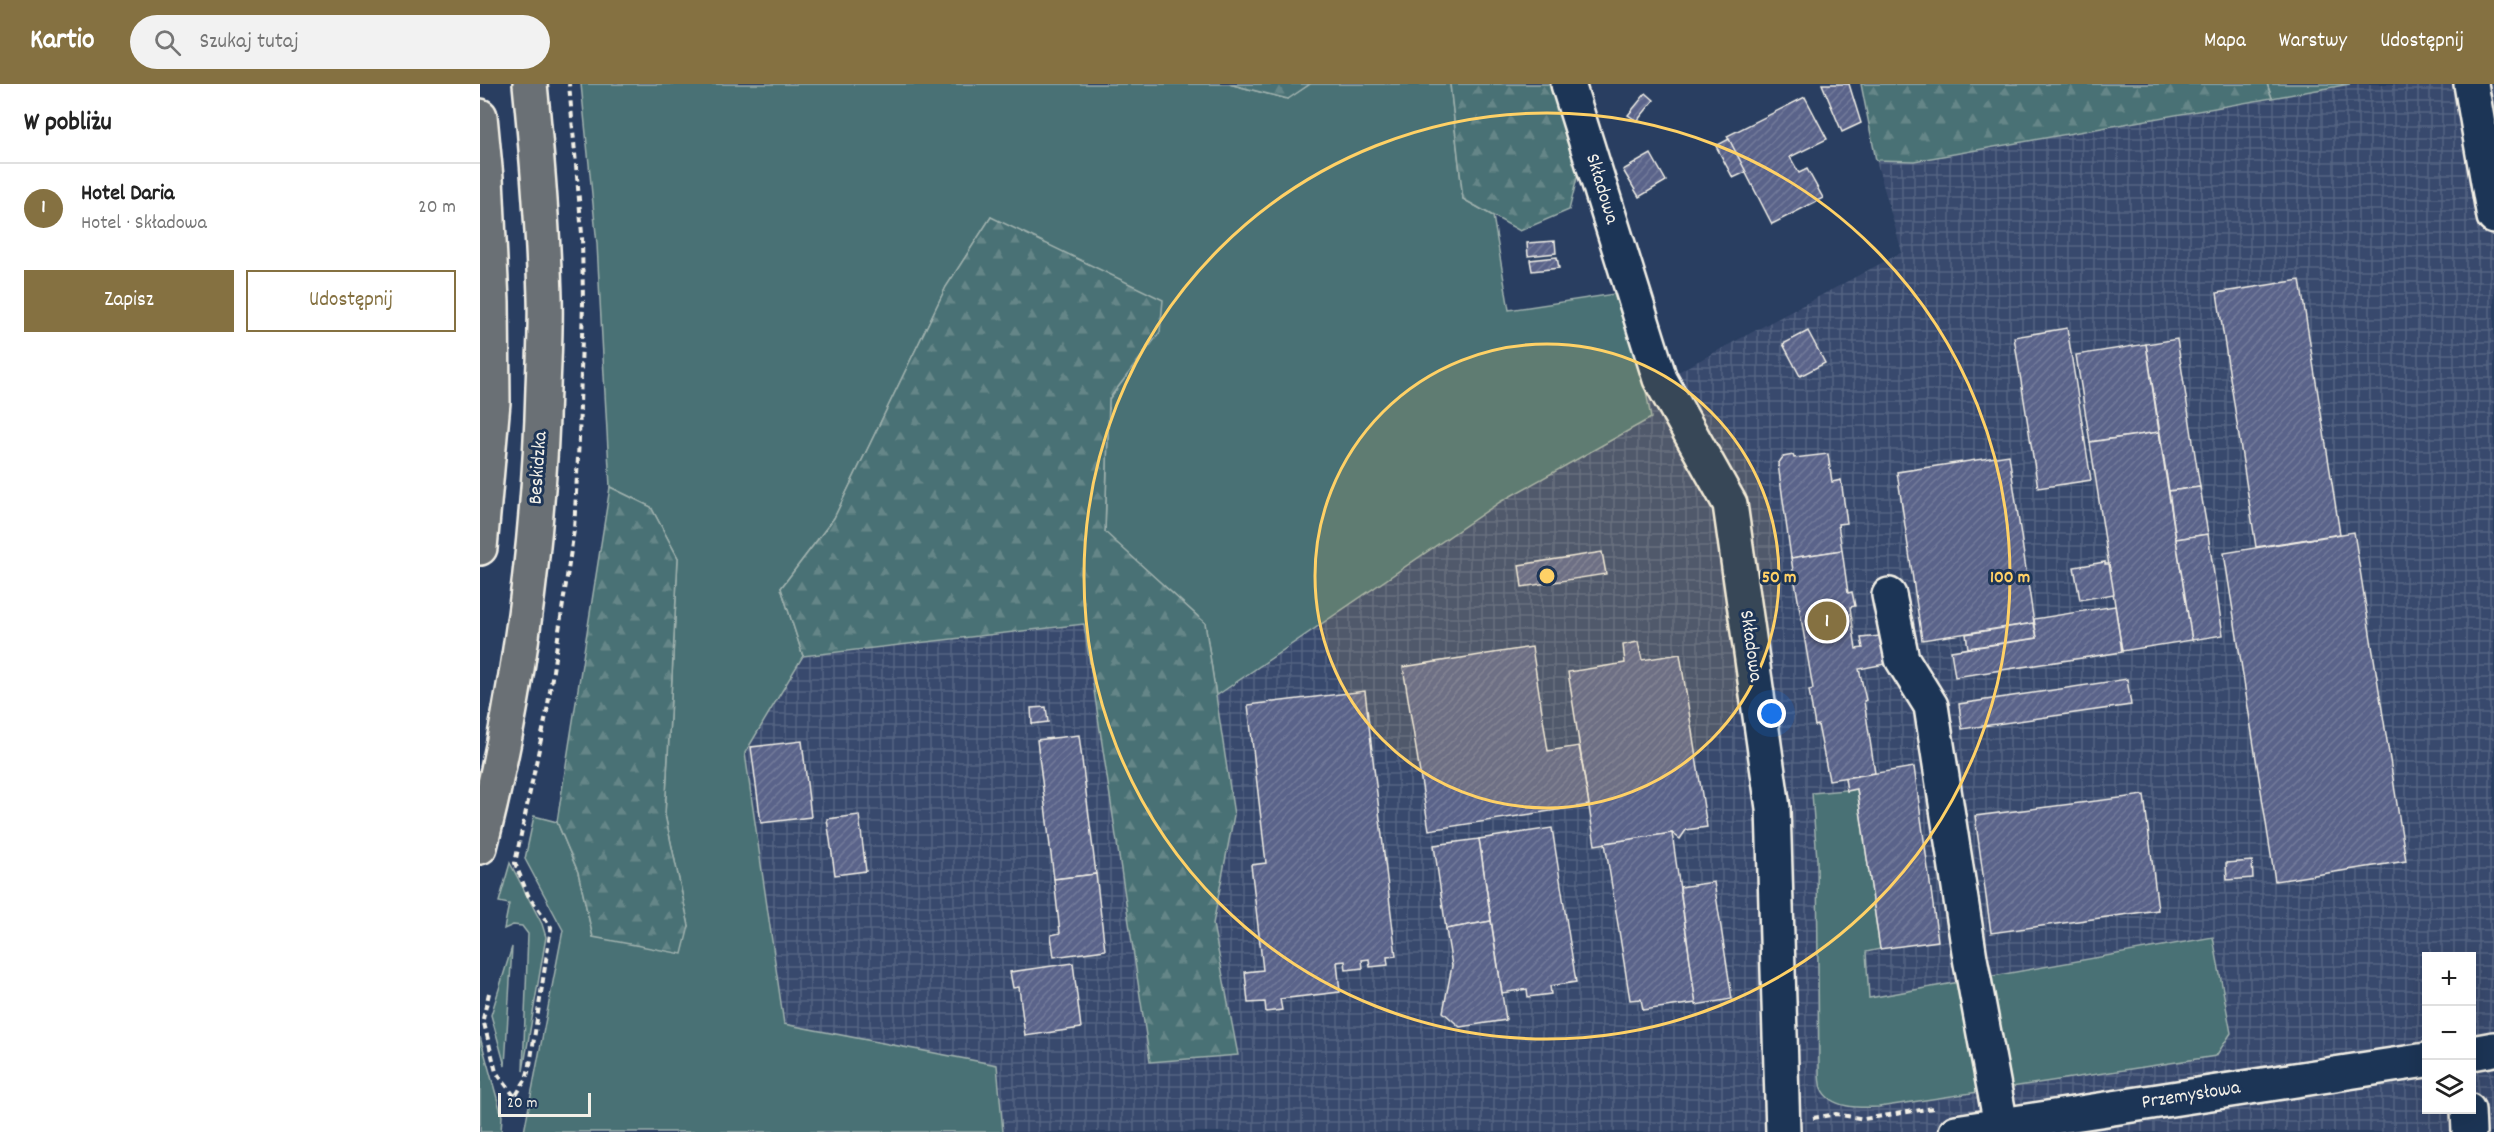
<!DOCTYPE html>
<html lang="pl">
<head>
<meta charset="utf-8">
<style>
	body { margin:0; font-family:Dekko,sans-serif; background:#f2f2f2; color:#222 }
	.controls { position:absolute; right:18px; bottom:18px; display:grid; overflow:hidden; border-radius:0px; box-shadow:0 6px 24px #0002 }
	.controls button { width:54px; height:54px; display:grid; place-items:center; padding:0; border:0; border-bottom:2px solid #e0e0e0; background:#fff; color:#222; font:30px sans-serif }
	.scale { position:absolute; left:18px; bottom:15px; width:93px; box-sizing:border-box; padding-left:6px; border:3px solid #f4f1e8; border-top:0; font-size:16px; line-height:21px; white-space:nowrap; color:#f4f1e8; -webkit-text-stroke:4px #1d3557; paint-order:stroke }
	.you { position:absolute; left:1292px; top:630px; width:21px; height:21px; margin:-15px; border:4px solid #fff; border-radius:50%; background:#1a73e8; box-shadow:0 0 0 9px #1a73e833 }
	.badge { display:grid; place-items:center; width:39px; height:39px; border-radius:50%; background:#857141; color:#fff; font-size:20px; font-weight:700 }
	.pin { position:absolute; translate:-50% -50%; border:3px solid #fff; box-shadow:0 2px 6px #0006 }
	.list { margin:0; padding:0; list-style:none }
	h2 { display:flex; justify-content:space-between; align-items:center; height:78px; margin:0; padding:0 24px; font-size:26px }
	h2 small { font-size:20px; font-weight:400; color:#767676 }
	.list li { display:grid; grid-template-columns:39px 1fr auto; gap:18px; align-items:center; box-sizing:border-box; height:90px; padding:0 24px; border-top:2px solid #e0e0e0 }
	.list b { display:block; font-size:22px; white-space:nowrap }
	.list p { margin:0; font-size:20px; white-space:nowrap; color:#767676 }
	.list em { font-size:20px; font-style:normal; color:#767676 }
	.actions { display:flex; gap:12px; padding:18px 24px }
	.actions a { flex:1; padding:14px 0; border:2px solid #857141; border-radius:0px; text-align:center; font-size:21px; color:#857141 }
	.actions .main { background:#857141; color:#fff }
	.icon { flex:none; width:33px; height:33px; fill:none; stroke:currentColor; stroke-width:2; stroke-linecap:round; stroke-linejoin:round }
	.map { position:relative; flex:none; width:2014px; height:1048px; overflow:hidden }
	header { display:flex; align-items:center; gap:36px; box-sizing:border-box; height:84px; padding:0 30px; background:#857141; color:#fff }
	header strong { font-size:28px }
	nav { display:flex; gap:33px; margin-inline-start:auto; font-size:21px }
	.search { width:420px; height:54px; background:#f2f2f2; display:flex; align-items:center; gap:15px; box-sizing:border-box; padding:0 21px; border-radius:33px; color:#767676; font-size:22px }
	main { display:flex }
	aside { flex:1; background:#fff }
	.map>svg:first-child { display:block }
	.industrial { fill:url(#industrial-grid); fill-rule:evenodd }
	.green { fill:#4a7174; stroke:#9fb1ae; stroke-width:1.5 }
	.forest { fill:url(#forest-firs); stroke:#9fb1ae; stroke-width:1.5 }
	.building { fill:url(#building-hatch); stroke:#f4f1e8; stroke-width:1.5 }
	.lines { fill:none; stroke-linecap:round; stroke-linejoin:round }
	.minor-casing { stroke:#f4f1e8; stroke-width:38 }
	.major-casing { stroke:#f4f1e8; stroke-width:38 }
	.path { stroke:#f4f1e8; stroke-width:4; stroke-dasharray:6 4.5; stroke-linecap:butt }
	.minor { stroke:#1d3557; stroke-width:33 }
	.major { stroke:#6a7074; stroke-width:33 }
	.ring { fill:none; stroke:#ffd166; stroke-width:3 }
	.labels { text-anchor:middle; dominant-baseline:central; stroke-width:6; stroke-linejoin:round; paint-order:stroke }
	.street-label { font-size:20px; fill:#f4f1e8; stroke:#1d3557 }
	.centre { fill:#ffd166; stroke:#1d3557; stroke-width:3 }
	.ring-label { font-size:18px; text-anchor:middle; font-weight:bold; fill:#ffd166; stroke:#1d3557; stroke-width:6; stroke-linejoin:round; paint-order:stroke }
</style>
</head>
<body>
<header>
<strong>Kartio</strong>
<div class="search"><svg class="icon" aria-label="search" viewBox="0 0 24 24"><circle cx="10" cy="10" r="6"/><path d="M15 15l6 6"/></svg>Szukaj tutaj</div>
<nav><a>Mapa</a><a>Warstwy</a><a>Udostępnij</a></nav>
</header>
<main>
<aside>
<h2>W pobliżu<small></small></h2>
<ul class="list">
<li><span class="badge">1</span><div><b>Hotel Daria</b><p>Hotel · Składowa</p></div><em>20 m</em></li>
</ul>
<div class="actions"><a class="main">Zapisz</a><a>Udostępnij</a></div>
</aside>
<div class="map">
<svg width="2014" height="1048" viewBox="0 0 2014 1048">
	<defs>
		<pattern id="industrial-grid" width="8" height="8" patternUnits="userSpaceOnUse" patternTransform="scale(1.5)"><rect width="8" height="8" fill="#38496d"/><path d="M0 4h8M4 0v8" fill="none" stroke="#556482"/></pattern>
		<pattern id="forest-firs" width="22" height="20" patternUnits="userSpaceOnUse" patternTransform="scale(1.5)"><rect width="22" height="20" fill="#4a7174"/><path d="M5 1l3.5 6h-7zM16 11l3.5 6h-7z" fill="#658688"/></pattern>
		<pattern id="building-hatch" width="6" height="6" patternUnits="userSpaceOnUse" patternTransform="scale(1.5)"><rect width="6" height="6" fill="#5a638a"/><path d="M-1 1l2-2M0 6l6-6M5 7l2-2" fill="none" stroke="#727a9a"/></pattern>
	</defs>
	<rect width="100%" height="100%" fill="#293e61"/>
	<filter id="ink" filterUnits="userSpaceOnUse"><feTurbulence type="fractalNoise" baseFrequency=".0167" numOctaves="2"/><feDisplacementMap in="SourceGraphic" scale="12" xChannelSelector="R" yChannelSelector="G"/><feConvolveMatrix kernelMatrix="1 2 1 2 8 2 1 2 1" color-interpolation-filters="sRGB"/></filter>
	<g filter="url(#ink)">
		<path class="industrial" d="M1870 0H2014V1048H523L516 981 304 940 265 669 323 572 604 540 670 977 758 971 733 840 754 731 736 612 1020 418 1171 334 1165 302 1196 289 1422 168 1396 76 1434 77ZM1946 872H1992V1026H1946Z"/>
		<g class="green">
			<path d="M101 0H749L807 15 830 0H970L983 115 1013 132 1029 226 1134 210 1165 302 1171 334 1020 418 736 612 725 539 625 449 629 315 680 248 511 133 466 203 354 434 301 504 323 572 265 669 304 940 517 981 523 1048H44L83 846 45 775 54 732 77 738 98 788 113 853 209 842 185 731 198 474 171 423 130 403 117 160Z"/>
			<path d="M1787 0H1870L1792 14Z"/>
			<path d="M1377 705 1400 865 1386 868 1389 914 1733 853 1751 949 1736 972 1399 1023C1380 1024 1350 1025 1341 1004 1339 998 1339 990 1339 984L1337 775 1332 709Z"/>
			<path d="M30 779 62 840 66 853 43 987 48 850 42 842 33 841 24 845 29 820 19 818Z"/>
			<path d="M32 863 25 982 11 931Z"/>
			<path d="M0 953 22 1032 21 1048H0Z"/>
		</g>
		<g class="forest">
			<path d="M749 0H830L808 15Z"/>
			<path d="M970 0H1070L1098 90 1089 126 1040 147 983 115Z"/>
			<path d="M1381 0H1787L1792 14 1434 77 1396 76Z"/>
			<path d="M511 133 683 216 680 248 629 315 625 448 725 539 754 731 733 840 758 971 670 978 604 540 323 572 301 504 354 434 466 203Z"/>
			<path d="M130 403 171 423 198 474 185 731 209 842 202 870 113 853 98 788 77 738Z"/>
		</g>
		<g class="building">
			<path d="M1342 0H1369L1381 39 1362 48Z"/>
			<path d="M1166 9 1174 16 1157 37 1148 31Z"/>
			<path d="M1325 13 1347 55 1310 73 1319 89 1327 85 1343 114 1292 140 1247 52Z"/>
			<path d="M1249 55 1266 88 1253 94 1236 62Z"/>
			<path d="M1171 70 1186 97 1159 113 1143 86Z"/>
			<path d="M1075 157 1076 169 1048 172 1047 159Z"/>
			<path d="M1077 173 1079 184 1052 187 1050 176Z"/>
			<path d="M1820 196 1860 450 1776 463 1737 209Z"/>
			<path d="M1587 244 1611 396 1558 404 1534 253Z"/>
			<path d="M1328 247 1345 279 1320 292 1303 260Z"/>
			<path d="M1697 255 1720 403 1689 407 1666 260Z"/>
			<path d="M1666 260 1679 348 1610 358 1596 271Z"/>
			<path d="M1679 348 1712 556 1642 567 1610 358Z"/>
			<path d="M1348 370 1352 398 1361 396 1367 439 1358 440 1362 466 1311 474 1298 380 1303 373 1313 371 1314 374Z"/>
			<path d="M1529 371 1554 539 1442 556 1417 388Z"/>
			<path d="M1720 403 1728 450 1696 455 1689 407Z"/>
			<path d="M1874 448 1926 777 1795 797 1744 469Z"/>
			<path d="M1728 450 1743 551 1712 556 1696 455Z"/>
			<path d="M1362 466 1368 509 1372 508 1375 522 1370 523 1376 565 1383 564 1381 554 1400 552 1405 580 1379 585 1386 616 1384 617 1395 689 1349 696 1338 641 1335 642 1329 606 1333 605 1311 474Z"/>
			<path d="M1122 468 1126 490 1042 503 1039 481Z"/>
			<path d="M1625 478V480H1629L1634 510 1600 516 1594 483Z"/>
			<path d="M1635 522 1642 568 1475 593 1471 567 1557 554 1554 535Z"/>
			<path d="M1554 539 1557 554 1488 564 1486 550Z"/>
			<path d="M1158 558 1162 576 1200 570 1227 743 1206 746 1200 755 1192 749 1115 761 1088 588 1145 579 1143 561Z"/>
			<path d="M1052 563 1068 667 1099 662 1109 721 949 746 923 583Z"/>
			<path d="M1647 595 1651 621 1482 645 1479 620Z"/>
			<path d="M885 607 916 872 907 873 908 881 890 883 889 875 882 876 883 884 866 886 865 877 857 878 860 908 800 915 802 926 786 928 785 918 768 919 765 888 783 886 771 781 786 779 768 621Z"/>
			<path d="M566 623 568 638 552 640 551 624Z"/>
			<path d="M599 651 616 790 574 795 557 656Z"/>
			<path d="M322 657 331 733 281 739 271 663Z"/>
			<path d="M1434 683 1458 857 1400 865 1377 705 1367 707 1365 694Z"/>
			<path d="M1664 711 1678 826 1511 849 1495 732Z"/>
			<path d="M379 731 386 787 355 791 347 735Z"/>
			<path d="M1072 744 1096 898 1070 902 1071 910 1048 913 1047 905 1022 909 999 755Z"/>
			<path d="M1192 749 1216 919 1163 926 1161 915 1150 916 1125 759Z"/>
			<path d="M999 755 1011 837 966 845 954 761Z"/>
			<path d="M1772 777 1773 794 1747 796 1746 779Z"/>
			<path d="M616 790 625 866 574 873 571 851 580 849 574 795Z"/>
			<path d="M1234 798 1252 915 1216 921 1200 803Z"/>
			<path d="M1011 837 1026 936 980 943 963 928 972 882 966 845Z"/>
			<path d="M593 879 601 944 545 952 539 903 533 904 530 888Z"/>
		</g>
		<g class="lines">
			<defs>
				<g id="minor">
					<path d="M1088 0 1180 295 1250 420 1293 724 1303 1048"/>
					<path d="M1991 0 2014 133"/>
					<path d="M1409 511 1422 575 1451 622 1490 874 1521 1041"/>
					<path d="M1992 969 2014 965"/>
					<path d="M1988 1026 1989 1048"/>
					<path d="M1476 1048 1946 976"/>
				</g>
				<g id="major">
					<path d="M0 32 6 94 12 218 13 318 0 464"/>
					<path d="M0 763C38 614 59 458 63 304 64 274 66 243 65 213 63 142 57 71 50 0"/>
				</g>
			</defs>
			<use href="#minor" class="minor-casing"/>
			<use href="#major" class="major-casing"/>
			<g class="path">
				<path d="M9 909 3 935 16 988 35 1013 46 995 50 981 71 843 48 811 35 779 67 627 94 446 99 355 103 219 102 150 89 0"/>
				<path d="M1333 1034 1356 1030 1384 1035 1453 1024"/>
			</g>
			<use href="#minor" class="minor"/>
			<use href="#major" class="major"/>
		</g>
	</g>
	<circle cx="1067" cy="492" r="232" fill="#ffd166" fill-opacity=".12"/>
	<g class="ring">
		<circle cx="1067" cy="492" r="232"/>
		<circle cx="1067" cy="492" r="463"/>
	</g>
	<g class="labels">
		<g class="street-label">
			<text transform="translate(1121 105) rotate(73)">Składowa</text>
			<text transform="translate(59 384) rotate(-86)">Beskidzka</text>
			<text transform="translate(1270 562) rotate(82)">Składowa</text>
			<text transform="translate(1711 1012) rotate(-9)">Przemysłowa</text>
		</g>
	</g>
	<circle cx="1067" cy="492" r="9" class="centre"/>
	<g class="ring-label">
		<text x="1299" y="498">50 m</text>
		<text x="1530" y="498">100 m</text>
	</g>
</svg>
<div class="controls">
<button>+</button>
<button>−</button>
<button><svg class="icon" aria-label="layers" viewBox="0 0 24 24"><path d="M12 4l9 5-9 5-9-5zM3 14l9 5 9-5"/></svg></button>
</div>
<div class="scale">20 m</div>
<div class="you"></div>
<div class="pin badge" style="left:1347px;top:537px">1</div>
</div>
</main>
</body>
</html>
